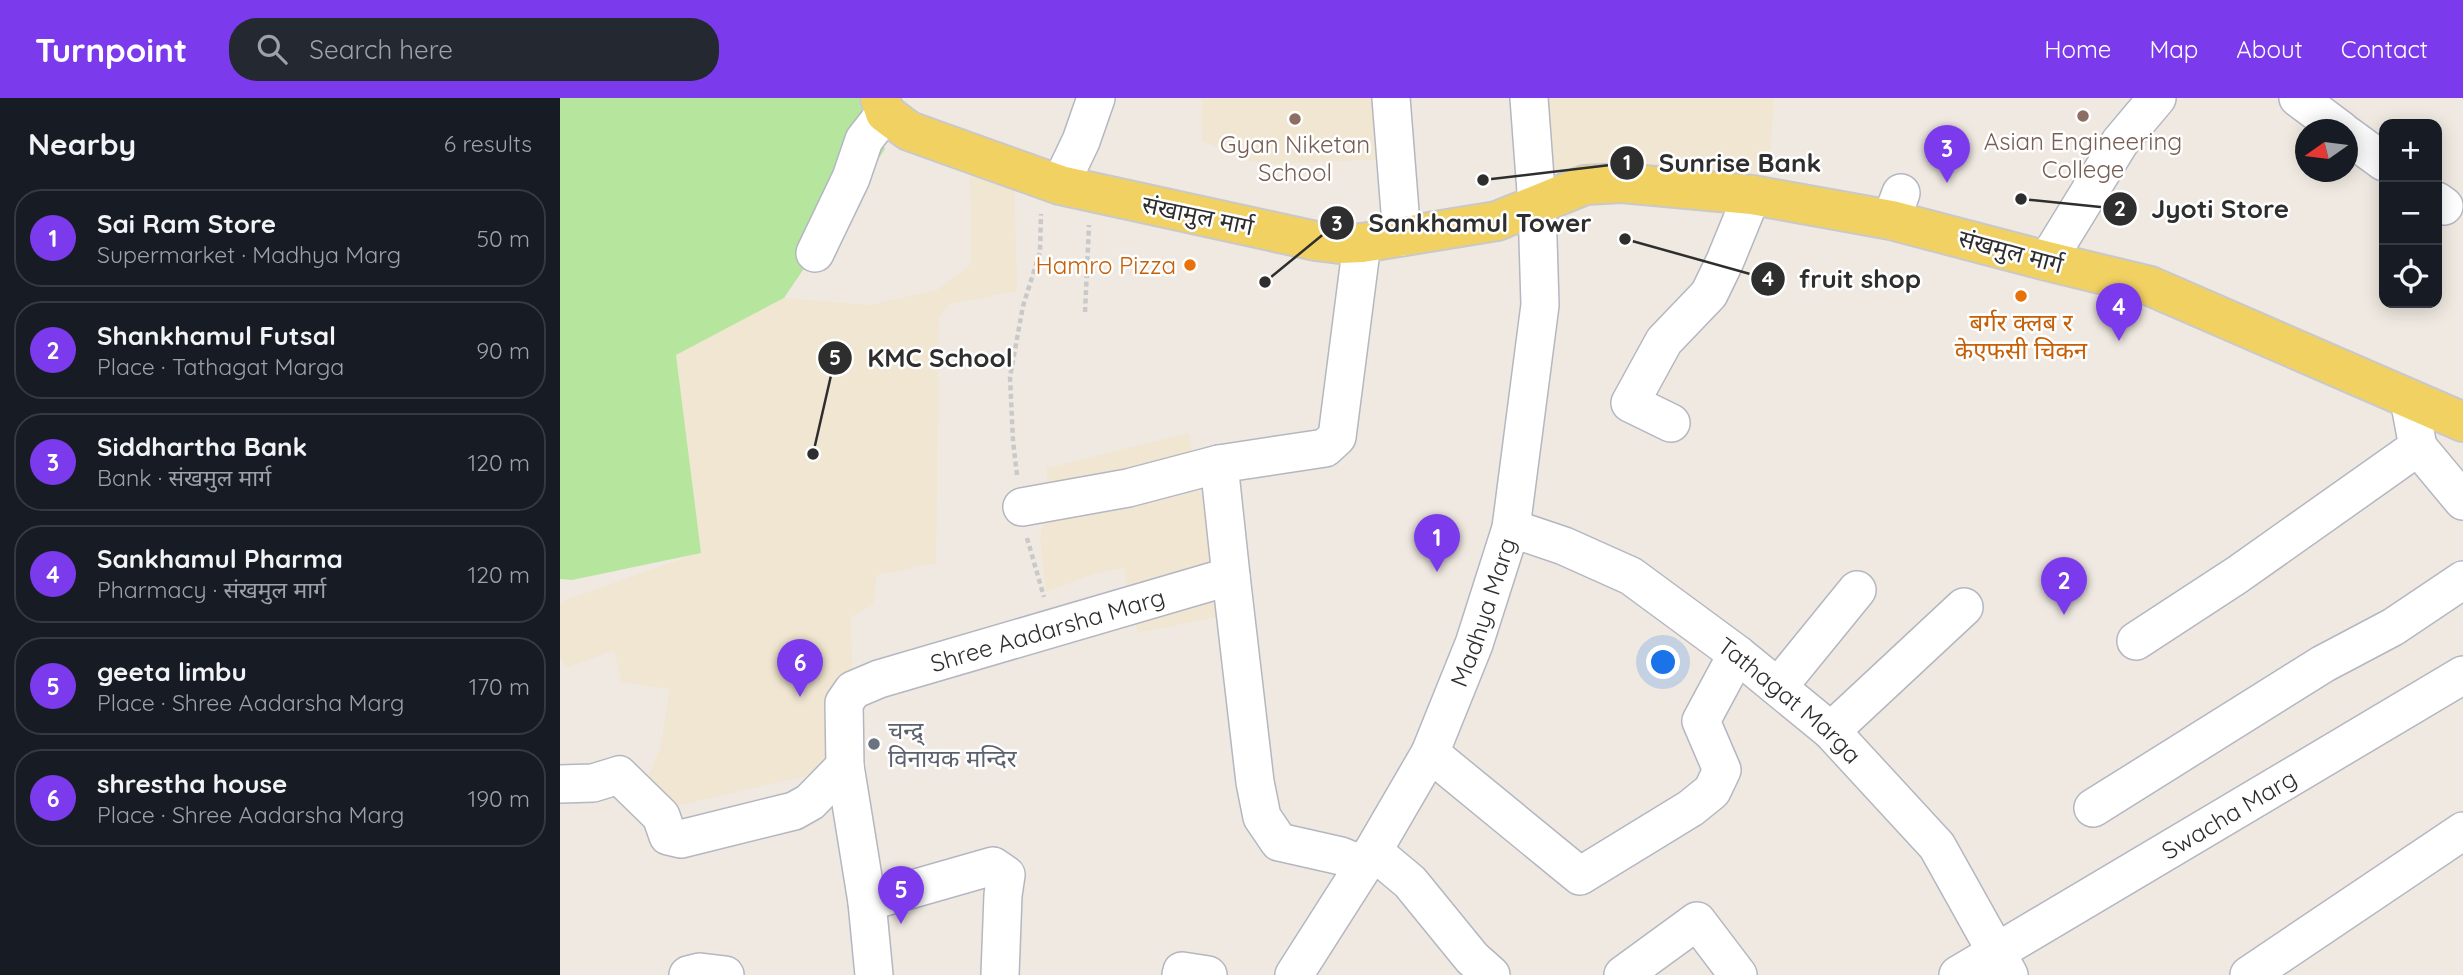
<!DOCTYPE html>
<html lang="en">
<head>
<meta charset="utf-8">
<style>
	body { margin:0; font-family:Quicksand,"Noto Sans Devanagari",sans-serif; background:#242831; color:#f1f3f6 }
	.controls { position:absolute; right:21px; top:21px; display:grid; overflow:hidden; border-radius:14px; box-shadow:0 4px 18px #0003 }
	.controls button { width:63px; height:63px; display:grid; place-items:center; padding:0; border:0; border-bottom:2px solid #363941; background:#171b24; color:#f1f3f6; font:35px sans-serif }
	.compass { position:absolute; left:1735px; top:21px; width:63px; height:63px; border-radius:50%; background:#171b24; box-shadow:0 4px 18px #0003; rotate:256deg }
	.you { position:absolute; left:1104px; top:565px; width:24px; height:24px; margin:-18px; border:5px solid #fff; border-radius:50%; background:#1a73e8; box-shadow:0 0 0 10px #1a73e833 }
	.badge { display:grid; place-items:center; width:46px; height:46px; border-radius:50%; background:#7c3aed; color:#fff; font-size:23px; font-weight:700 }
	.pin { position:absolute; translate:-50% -58px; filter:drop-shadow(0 2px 4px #0008) }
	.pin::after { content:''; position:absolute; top:37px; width:24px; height:21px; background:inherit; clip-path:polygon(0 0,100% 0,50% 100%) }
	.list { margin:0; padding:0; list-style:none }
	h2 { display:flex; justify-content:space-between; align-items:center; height:91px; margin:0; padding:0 28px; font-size:30px }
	h2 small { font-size:23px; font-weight:400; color:#9ea1a6 }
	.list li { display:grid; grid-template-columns:46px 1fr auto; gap:21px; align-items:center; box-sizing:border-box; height:98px; margin:0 14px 14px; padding:0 14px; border:2px solid #363941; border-radius:28px }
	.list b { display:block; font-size:26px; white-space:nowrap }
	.list p { margin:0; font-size:23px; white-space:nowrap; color:#9ea1a6 }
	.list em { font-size:23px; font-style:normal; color:#9ea1a6 }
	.icon { flex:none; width:38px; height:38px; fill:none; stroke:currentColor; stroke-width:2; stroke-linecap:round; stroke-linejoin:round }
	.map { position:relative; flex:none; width:1903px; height:877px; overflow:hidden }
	header { display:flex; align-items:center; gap:42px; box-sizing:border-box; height:98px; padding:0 35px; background:#7c3aed; color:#fff }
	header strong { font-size:33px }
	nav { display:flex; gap:38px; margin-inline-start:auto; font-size:24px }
	.search { width:490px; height:63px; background:#242831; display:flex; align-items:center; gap:18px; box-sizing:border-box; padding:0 24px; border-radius:28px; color:#9ea1a6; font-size:26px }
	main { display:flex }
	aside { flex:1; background:#171b24 }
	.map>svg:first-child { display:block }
	.education { fill:#f0e6d1 }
	.green { fill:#b6e59e }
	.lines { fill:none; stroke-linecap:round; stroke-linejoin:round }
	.minor-casing { stroke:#b4b7c1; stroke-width:40 }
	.major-casing { stroke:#c9c9c9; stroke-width:42 }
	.path { stroke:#c9c9c9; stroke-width:4.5; stroke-dasharray:5 3.5; stroke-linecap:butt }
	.minor { stroke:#fff; stroke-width:37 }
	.major { stroke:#f2d163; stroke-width:38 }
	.education-dot { fill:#8d6e63; stroke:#fff; stroke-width:2.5 }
	.food-dot { fill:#e8710a; stroke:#fff; stroke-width:2.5 }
	.worship-dot { fill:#6b7280; stroke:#fff; stroke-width:2.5 }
	.labels { text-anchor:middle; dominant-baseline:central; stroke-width:5; stroke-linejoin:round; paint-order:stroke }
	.education-label { font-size:24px; fill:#785e54; stroke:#fff }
	.street-label { font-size:24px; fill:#2e2e2e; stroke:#fff }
	.food-label { font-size:24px; fill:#c56008; stroke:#fff; text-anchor:end }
	.worship-label { font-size:24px; fill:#5b616d; stroke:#fff; text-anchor:start }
	.leader { fill:none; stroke:#2e2e2e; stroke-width:2.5 }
	.callout-dot { fill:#2e2e2e; stroke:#fff; stroke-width:2.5 }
	.mark-label { font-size:21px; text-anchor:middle; font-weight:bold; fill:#fff }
	.callout-label { font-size:26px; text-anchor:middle; font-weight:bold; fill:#2e2e2e; stroke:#fff; stroke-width:5; stroke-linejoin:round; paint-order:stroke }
</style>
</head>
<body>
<header>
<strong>Turnpoint</strong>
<div class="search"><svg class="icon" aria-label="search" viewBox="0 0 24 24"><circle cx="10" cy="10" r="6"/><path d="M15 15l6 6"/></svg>Search here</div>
<nav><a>Home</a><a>Map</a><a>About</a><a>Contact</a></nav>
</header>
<main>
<aside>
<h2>Nearby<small>6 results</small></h2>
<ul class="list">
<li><span class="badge">1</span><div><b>Sai Ram Store</b><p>Supermarket · Madhya Marg</p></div><em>50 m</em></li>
<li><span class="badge">2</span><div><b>Shankhamul Futsal</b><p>Place · Tathagat Marga</p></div><em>90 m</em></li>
<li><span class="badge">3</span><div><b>Siddhartha Bank</b><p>Bank · संखमुल मार्ग</p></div><em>120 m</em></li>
<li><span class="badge">4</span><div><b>Sankhamul Pharma</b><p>Pharmacy · संखमुल मार्ग</p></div><em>120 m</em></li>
<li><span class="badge">5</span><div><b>geeta limbu</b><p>Place · Shree Aadarsha Marg</p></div><em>170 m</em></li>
<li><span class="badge">6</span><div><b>shrestha house</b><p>Place · Shree Aadarsha Marg</p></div><em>190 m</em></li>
</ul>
</aside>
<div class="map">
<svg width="1903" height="877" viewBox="0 0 1903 877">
	<rect width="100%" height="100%" fill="#efe9e1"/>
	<g class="education">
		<path d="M642 0H826L829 61 709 66 691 63 642 43Z"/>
		<path d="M981 0H1214L1208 82 1109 69 986 73Z"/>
		<path d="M410 72 454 74 457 193 389 206 379 219 376 465 317 477 313 507 291 519 292 571 274 591 271 660 246 678 102 711 83 693 100 650 110 591 61 584 54 552 6 570 0 558V504L141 454 116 257 224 200 310 207 377 192 411 166Z"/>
		<path d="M629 335 665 517 578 535 564 470 533 476 486 494 480 441 488 408 487 370Z"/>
	</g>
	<path class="green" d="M0 0H300L325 51 224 200 116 257 141 455 12 482 0 481Z"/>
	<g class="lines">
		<defs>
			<g id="minor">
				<path d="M831 0 842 139"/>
				<path d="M1738 0 1781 32"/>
				<path d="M1787 37 1824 64"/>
				<path d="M500 87 521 43 536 0"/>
				<path d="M1877 103 1884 108"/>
				<path d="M1331 122 1341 95"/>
				<path d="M255 155 291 80 304 42 325 15"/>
				<path d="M1487 163 1560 44 1597 0"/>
				<path d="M1111 325 1070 305 1104 243 1149 196 1165 163 1192 97"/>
				<path d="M1858 349 1903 403"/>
				<path d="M462 409 568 390 659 366"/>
				<path id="s1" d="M951 430 1004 448 1071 478 1177 556 1271 633 1377 748 1449 877"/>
				<path d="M671 478 695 684 702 719 719 744 781 758 803 767"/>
				<path d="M1576 543 1677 477 1858 349 1849 301"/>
				<path d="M1218 589 1297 492"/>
				<path d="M1271 633 1404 509"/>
				<path d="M870 655 1020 778 1131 710 1152 693 1162 672 1141 623 1177 556"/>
				<path d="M285 668 307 804 314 877"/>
				<path id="s2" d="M0 686 33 685 59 677 101 718 108 738 121 741 234 713 250 704 285 668 284 605 293 592 319 581 671 478 659 366 765 350 777 339 802 145"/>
				<path d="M1533 710 1763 566 1833 529 1903 482"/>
				<path d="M813 753 850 784 912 860 931 877"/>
				<path d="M307 804 433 768 446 777 443 797 440 877"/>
				<path d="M128 877 140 874 165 877"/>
				<path d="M621 877 622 873 648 877"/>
				<path id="s3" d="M734 877 813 753 870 655 914 546 951 430 980 207 977 107 969 0"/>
				<path d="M1063 877 1137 823 1178 877"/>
				<path id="s4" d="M1398 877 1903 577"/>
				<path d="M1689 877 1903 733"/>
			</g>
			<path id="major" d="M320 0 325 15 349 33 500 87 756 143 780 146 802 145 937 123 1025 87 1062 85 1192 97 1331 122 1487 163 1590 188 1903 324"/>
		</defs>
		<use href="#minor" class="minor-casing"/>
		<use href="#major" class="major-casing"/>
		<g class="path">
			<path d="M525 214 529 127"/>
			<path d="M457 377 453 343 450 279 463 208 480 154 481 116"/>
			<path d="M467 440 484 499"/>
		</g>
		<use href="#minor" class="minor"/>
		<use href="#major" class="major"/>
	</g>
	<g class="education-dot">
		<circle cx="1523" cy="18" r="7"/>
		<circle cx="735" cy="21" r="7"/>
	</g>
	<g class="food-dot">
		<circle cx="630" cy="167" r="7"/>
		<circle cx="1461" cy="198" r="7"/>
	</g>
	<circle class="worship-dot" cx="314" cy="646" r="7"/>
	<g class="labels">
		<g class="education-label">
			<text x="1523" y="43">Asian Engineering<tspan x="1523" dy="28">College</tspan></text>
			<text x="735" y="46">Gyan Niketan<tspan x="735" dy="28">School</tspan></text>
		</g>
		<g class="street-label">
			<text transform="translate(638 117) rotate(12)">संखामुल मार्ग</text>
			<text transform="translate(1451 153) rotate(15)">संखमुल मार्ग</text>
			<text stroke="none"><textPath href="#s3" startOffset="411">Madhya Marg</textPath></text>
			<text stroke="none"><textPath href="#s2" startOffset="621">Shree Aadarsha Marg</textPath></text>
			<text stroke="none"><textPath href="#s1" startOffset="331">Tathagat Marga</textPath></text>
			<text stroke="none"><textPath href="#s4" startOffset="315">Swacha Marg</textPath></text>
		</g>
		<g class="food-label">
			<text x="616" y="167">Hamro Pizza</text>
			<text x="1461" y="224" text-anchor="middle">बर्गर क्लब र<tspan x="1461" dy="28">केएफसी चिकन</tspan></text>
		</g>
		<g class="worship-label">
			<text x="328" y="632">चन्द्र्<tspan x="328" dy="28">विनायक मन्दिर</tspan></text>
		</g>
	</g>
	<path class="leader" d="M923 82L1067 65M1461 101L1560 111M705 184L777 125M1065 141L1208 181M253 356L275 260"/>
	<g class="callout-dot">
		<circle cx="923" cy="82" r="7"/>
		<circle cx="1461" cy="101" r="7"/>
		<circle cx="705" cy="184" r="7"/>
		<circle cx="1065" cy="141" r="7"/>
		<circle cx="253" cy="356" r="7"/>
		<circle cx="1067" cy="65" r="18"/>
		<circle cx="1560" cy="111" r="18"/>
		<circle cx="777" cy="125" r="18"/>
		<circle cx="1208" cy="181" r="18"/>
		<circle cx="275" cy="260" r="18"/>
	</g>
	<g class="mark-label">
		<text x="1067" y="72">1</text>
		<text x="1560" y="118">2</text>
		<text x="777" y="133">3</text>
		<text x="1208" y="188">4</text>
		<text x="275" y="267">5</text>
	</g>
	<g class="callout-label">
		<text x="1180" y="74">Sunrise Bank</text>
		<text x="1660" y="120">Jyoti Store</text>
		<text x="920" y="134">Sankhamul Tower</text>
		<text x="1300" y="190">fruit shop</text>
		<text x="380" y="269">KMC School</text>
	</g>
</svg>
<div class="controls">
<button>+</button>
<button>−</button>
<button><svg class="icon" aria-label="locate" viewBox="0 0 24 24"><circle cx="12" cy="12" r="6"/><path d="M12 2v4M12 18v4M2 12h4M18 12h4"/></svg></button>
</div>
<svg class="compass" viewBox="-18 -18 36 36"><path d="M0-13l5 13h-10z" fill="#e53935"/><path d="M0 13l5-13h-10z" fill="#9ea1a6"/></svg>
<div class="you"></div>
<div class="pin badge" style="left:877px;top:474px">1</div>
<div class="pin badge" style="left:1504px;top:517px">2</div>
<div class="pin badge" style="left:1387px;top:85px">3</div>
<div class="pin badge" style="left:1559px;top:243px">4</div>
<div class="pin badge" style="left:341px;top:826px">5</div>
<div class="pin badge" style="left:240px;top:599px">6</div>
</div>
</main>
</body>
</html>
